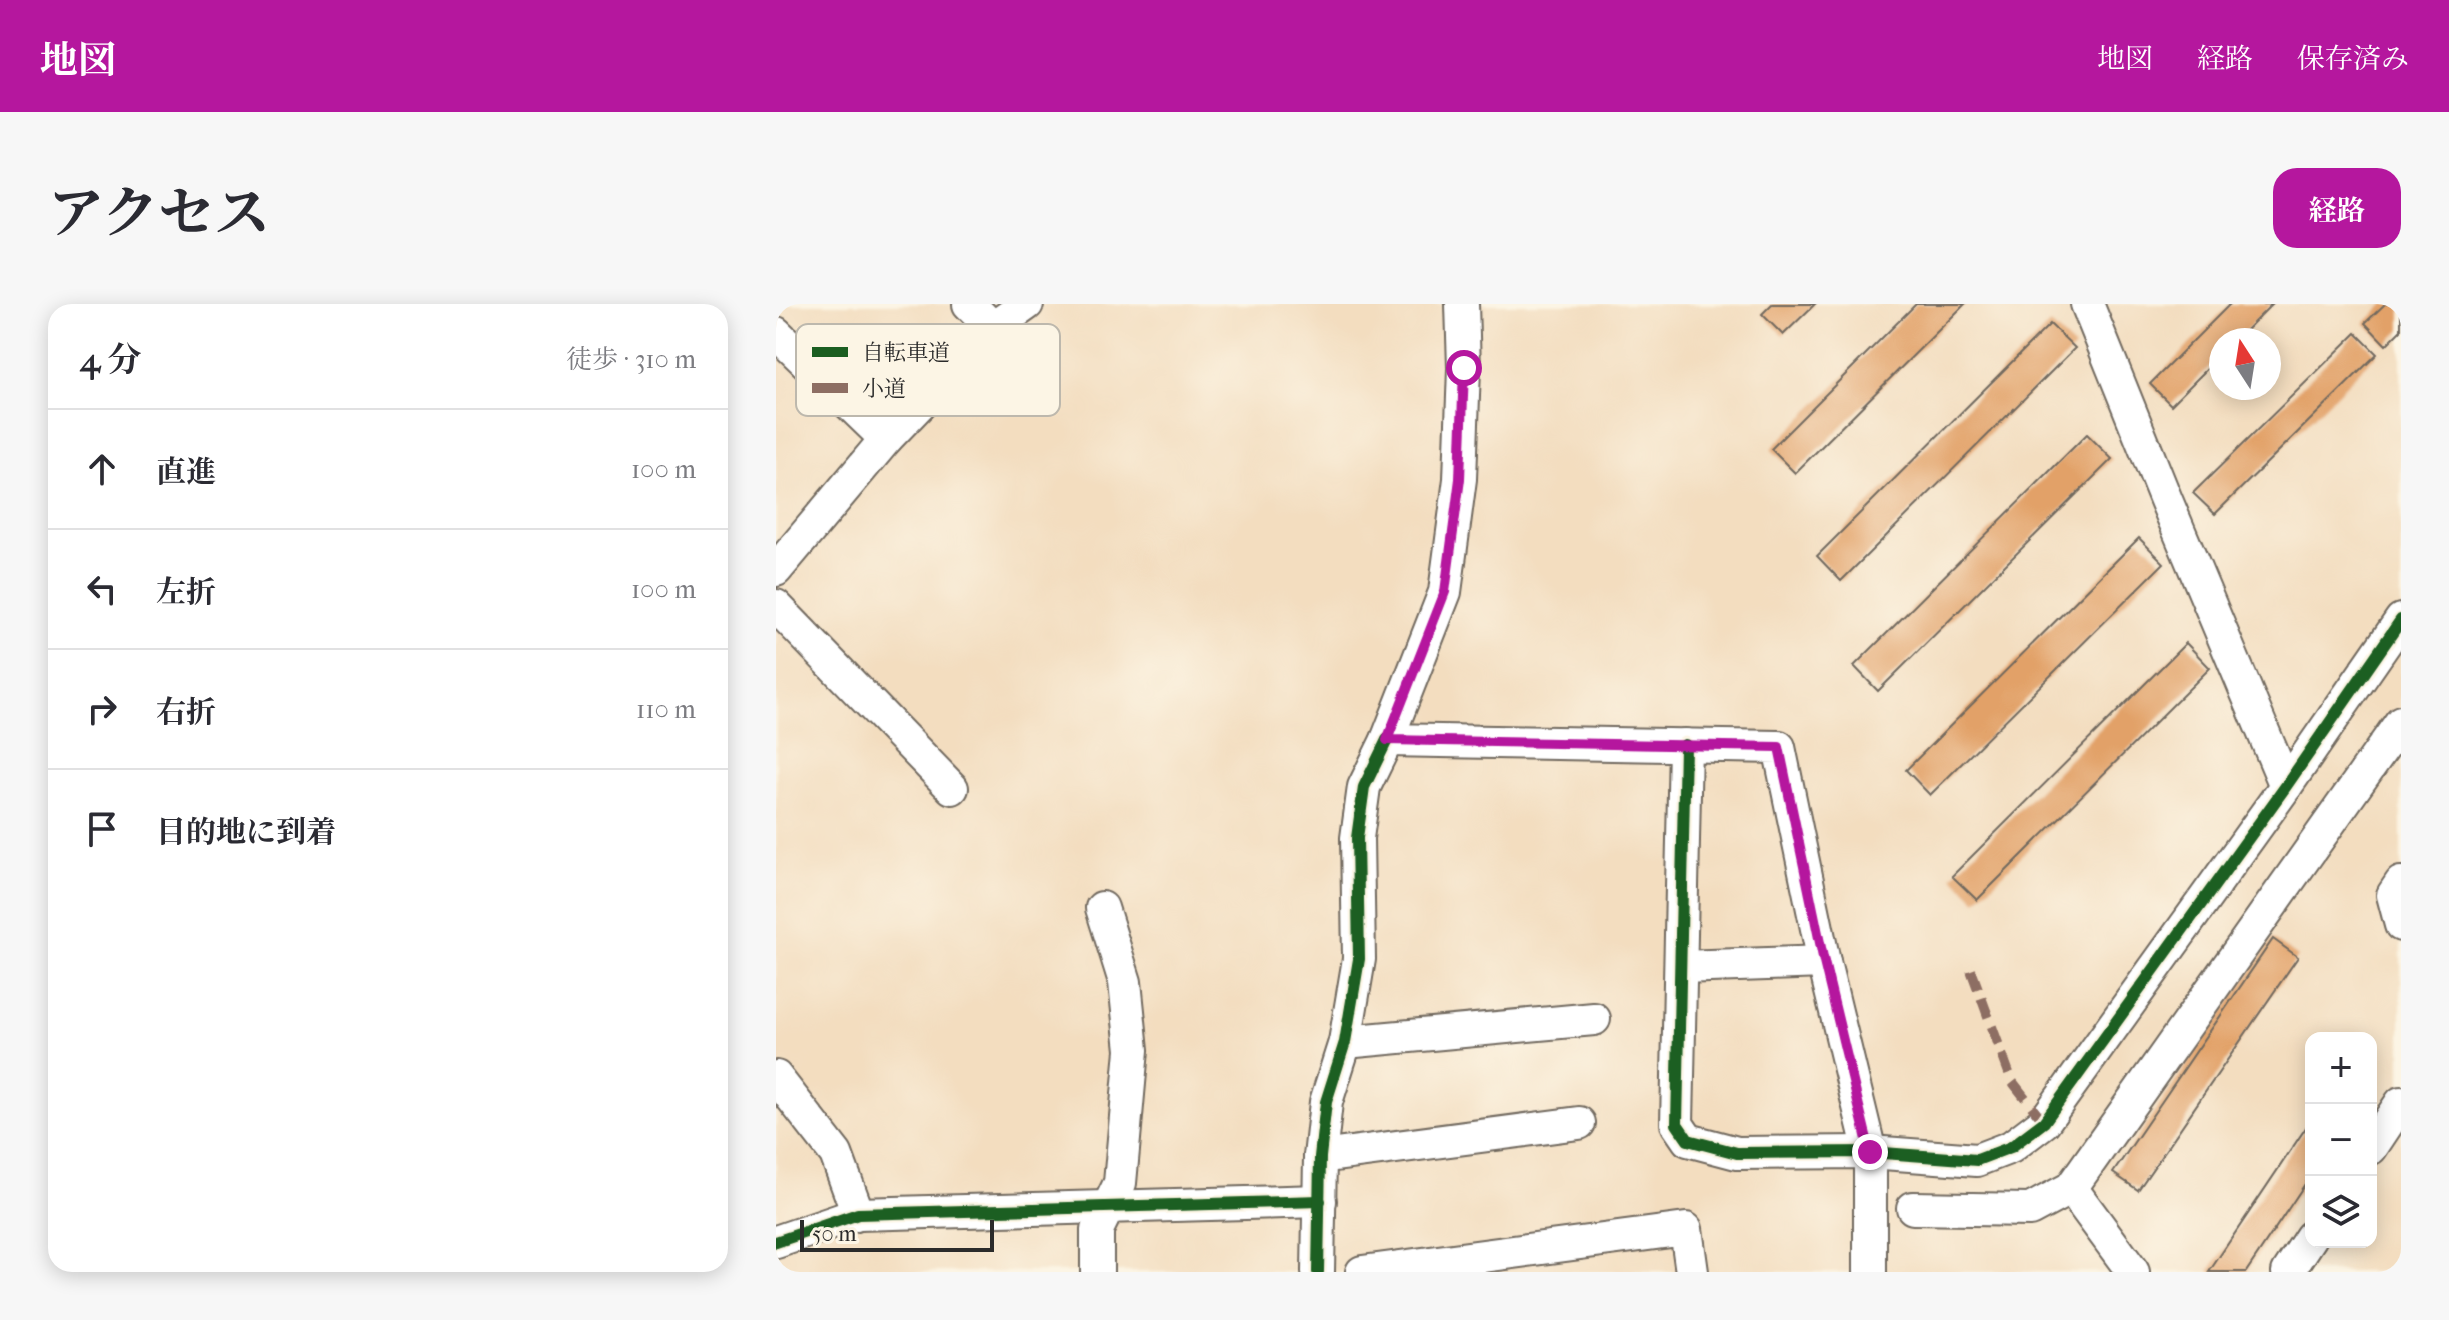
<!DOCTYPE html>
<html lang="ja">
<head>
<meta charset="utf-8">
<style>
	body { margin:0; font-family:"IM FELL French Canon","Noto Serif JP",serif; background:#f7f7f7; color:#2b2b33 }
	.controls { position:absolute; right:24px; bottom:24px; display:grid; overflow:hidden; border-radius:16px; box-shadow:0 4px 20px #0003 }
	.controls button { width:72px; height:72px; display:grid; place-items:center; padding:0; border:0; border-bottom:2px solid #e1e1e2; background:#fff; color:#2b2b33; font:40px sans-serif }
	.compass { position:absolute; left:1433px; top:24px; width:72px; height:72px; border-radius:50%; background:#fff; box-shadow:0 4px 20px #0003; rotate:348deg }
	.scale { position:absolute; left:24px; bottom:20px; width:194px; box-sizing:border-box; padding-left:8px; border:4px solid #2b2b2b; border-top:0; font-size:22px; line-height:28px; white-space:nowrap; color:#2b2b2b; -webkit-text-stroke:6px #fcf5e5; paint-order:stroke }
	.stop { position:absolute; width:24px; height:24px; margin:-18px; border:6px solid #b5179e; border-radius:50%; background:#fff }
	.stop.end { background:#b5179e; border-color:#fff; box-shadow:0 2px 8px #0008 }
	.list { margin:0; padding:0; list-style:none }
	h2 { display:flex; justify-content:space-between; align-items:center; height:104px; margin:0; padding:0 32px; font-size:34px }
	h2 small { font-size:26px; font-weight:400; color:#7c7c81 }
	.list li { display:grid; grid-template-columns:52px 1fr auto; gap:24px; align-items:center; box-sizing:border-box; height:120px; padding:0 32px; border-top:2px solid #e1e1e2 }
	.list b { display:block; font-size:30px; white-space:nowrap }
	.list em { font-size:26px; font-style:normal; color:#7c7c81 }
	.icon { flex:none; width:44px; height:44px; fill:none; stroke:currentColor; stroke-width:2; stroke-linecap:round; stroke-linejoin:round }
	.map { position:relative; flex:none; width:1625px; height:968px; overflow:hidden; border-radius:24px }
	header { display:flex; align-items:center; gap:48px; box-sizing:border-box; height:112px; padding:0 40px; background:#b5179e; color:#fff }
	header strong { font-size:38px }
	nav { display:flex; gap:44px; margin-inline-start:auto; font-size:28px }
	.intro { display:flex; align-items:center; justify-content:space-between; box-sizing:border-box; height:192px; padding:0 48px }
	h1 { margin:0; font-size:56px }
	.button { padding:20px 36px; border-radius:24px; background:#b5179e; color:#fff; font-size:28px; font-weight:700 }
	main { display:flex; gap:48px; padding:0 48px }
	aside { flex:1; background:#fff; border-radius:24px; box-shadow:0 4px 20px #0003 }
	.map>svg:first-child { display:block }
	.building { fill:#e2a167 }
	.lines { fill:none; stroke-linecap:round; stroke-linejoin:round }
	.minor-casing { stroke:#71695f; stroke-width:36 }
	.minor { stroke:#fff; stroke-width:32 }
	.quiet { stroke:#8d6e63; stroke-width:10; stroke-dasharray:20 10; stroke-linecap:butt }
	.cycleway-casing { stroke:#fcf5e5; stroke-width:17 }
	.cycleway { stroke:#1b5e20; stroke-width:12 }
	.route { stroke:#b5179e; stroke-width:10 }
	.key { fill:#fcf5e5; stroke:#bdb8ad; stroke-width:2 }
	.key-label { font-size:22px; fill:#2b2b2b }
</style>
</head>
<body>
<header>
<strong>地図</strong>
<nav><a>地図</a><a>経路</a><a>保存済み</a></nav>
</header>
<div class="intro"><h1>アクセス</h1><a class="button">経路</a></div>
<main>
<aside>
<h2>4 分<small>徒歩 · 310 m</small></h2>
<ul class="list">
<li><svg class="icon" aria-label="ahead" viewBox="0 0 24 24"><path d="M12 20V5M6 11l6-6 6 6"/></svg><div><b>直進</b></div><em>100 m</em></li>
<li><svg class="icon" aria-label="left" viewBox="0 0 24 24"><path d="M17 20v-9H6M10 6l-5 5 5 5"/></svg><div><b>左折</b></div><em>100 m</em></li>
<li><svg class="icon" aria-label="right" viewBox="0 0 24 24"><path d="M7 20v-9h11M14 6l5 5-5 5"/></svg><div><b>右折</b></div><em>110 m</em></li>
<li><svg class="icon" aria-label="arrive" viewBox="0 0 24 24"><path d="M6 21V4h12l-3 4 3 4H6"/></svg><div><b>目的地に到着</b></div></li>
</ul>
</aside>
<div class="map">
<svg width="1625" height="968" viewBox="0 0 1625 968">
	<rect width="100%" height="100%" fill="#fcf5e5"/>
	<filter id="ink" filterUnits="userSpaceOnUse"><feTurbulence type="fractalNoise" baseFrequency=".0125" numOctaves="2"/><feDisplacementMap in="SourceGraphic" scale="16" xChannelSelector="R" yChannelSelector="G"/><feConvolveMatrix kernelMatrix="1 2 1 2 8 2 1 2 1" color-interpolation-filters="sRGB"/></filter>
	<filter id="wash" filterUnits="userSpaceOnUse"><feTurbulence type="fractalNoise" baseFrequency=".006" numOctaves="4" result="noise"/><feDisplacementMap in="SourceGraphic" scale="32" xChannelSelector="R" yChannelSelector="G"/><feGaussianBlur stdDeviation="1.8" result="paint"/><feColorMatrix in="noise" values="0 0 0 0 0 0 0 0 0 0 0 0 0 0 0 0 0 1.4 0 .05"/><feComposite in="paint" operator="in"/></filter>
	<g filter="url(#wash)">
		<rect width="100%" height="100%" fill="#f3ddbf"/>
		<g id="blocks">
			<g class="building">
				<path d="M996 0H1039L1007 31 986 10Z"/>
				<path d="M1140 0H1189L1019 169 995 145Z"/>
				<path d="M1454 0H1496L1460 36H1445V51L1395 101 1374 80Z"/>
				<path d="M1609 0H1625V26L1610 41 1589 19Z"/>
				<path d="M1274 20 1299 44 1065 277 1041 252Z"/>
				<path d="M1580 29 1601 50 1439 210 1417 189Z"/>
				<path d="M1311 130 1336 155 1102 387 1078 362Z"/>
				<path d="M1363 234 1388 259 1154 491 1130 466Z"/>
				<path d="M1410 339 1434 364 1201 596 1176 572Z"/>
				<path d="M1497 635 1522 653 1362 886 1337 869Z"/>
				<path d="M1535 816V871L1470 968H1433Z"/>
			</g>
		</g>
	</g>
	<g filter="url(#ink)">
		<use href="#blocks" fill-opacity="0" stroke="#71695f" stroke-width="2"/>
		<g class="lines">
			<defs>
				<g id="minor">
					<path d="M193 0 217 24"/>
					<path d="M686 0 688 64 684 175 669 288 611 436 1003 443 1048 658 1094 848V968"/>
					<path d="M1311 0 1390 196 1510 482"/>
					<path d="M0 29 110 135"/>
					<path d="M0 266 110 135 217 24 251 0"/>
					<path d="M0 302 176 484"/>
					<path d="M909 441 901 820 912 836 961 849 1094 848 1201 856 1235 843 1268 818 1510 482 1625 316"/>
					<path d="M1625 579 1617 591 1625 621"/>
					<path d="M905 663 1048 658"/>
					<path d="M569 738 818 715"/>
					<path d="M0 773 60 850 82 910"/>
					<path d="M1595 844 1625 799"/>
					<path d="M544 853 803 819"/>
					<path d="M1295 884 1357 968"/>
					<path d="M1137 904 1254 906 1295 884 1625 418"/>
					<path d="M0 938 82 910 544 897"/>
					<path d="M321 968V926L344 879 356 746 349 678 326 604"/>
					<path d="M542 968 544 853 550 798 569 738 583 655 581 534 588 483 611 436"/>
					<path d="M586 968 910 925 916 968"/>
					<path d="M1512 968 1535 933"/>
				</g>
			</defs>
			<use href="#minor" class="minor-casing"/>
			<use href="#minor" class="minor"/>
			<path class="quiet" d="M1195 666 1236 777 1268 818"/>
			<defs>
				<g id="cycleway">
					<path d="M909 441 901 820 912 836 961 849 1094 848 1201 856 1235 843 1268 818 1510 482 1625 316"/>
					<path d="M0 938 82 910 544 897"/>
					<path d="M542 968 544 853 550 798 569 738 583 655 581 534 588 483 611 436"/>
				</g>
			</defs>
			<use href="#cycleway" class="cycleway-casing"/>
			<use href="#cycleway" class="cycleway"/>
		</g>
	</g>
	<g class="lines" filter="url(#ink)">
		<path class="route" d="M688 64 684 175 669 288 611 436 1003 443 1048 658 1094 848"/>
	</g>
	<rect x="20" y="20" width="264" height="92" rx="12" class="key"/>
	<rect x="36" y="43" width="36" height="10" fill="#1b5e20"/>
	<rect x="36" y="79" width="36" height="10" fill="#8d6e63"/>
	<g class="key-label">
		<text x="86" y="56">自転車道</text>
		<text x="86" y="92">小道</text>
	</g>
</svg>
<div class="controls">
<button>+</button>
<button>−</button>
<button><svg class="icon" aria-label="layers" viewBox="0 0 24 24"><path d="M12 4l9 5-9 5-9-5zM3 14l9 5 9-5"/></svg></button>
</div>
<svg class="compass" viewBox="-18 -18 36 36"><path d="M0-13l5 13h-10z" fill="#e53935"/><path d="M0 13l5-13h-10z" fill="#7c7c81"/></svg>
<div class="scale">50 m</div>
<div class="stop" style="left:688px;top:64px"></div>
<div class="stop end" style="left:1094px;top:848px"></div>
</div>
</main>
</body>
</html>
